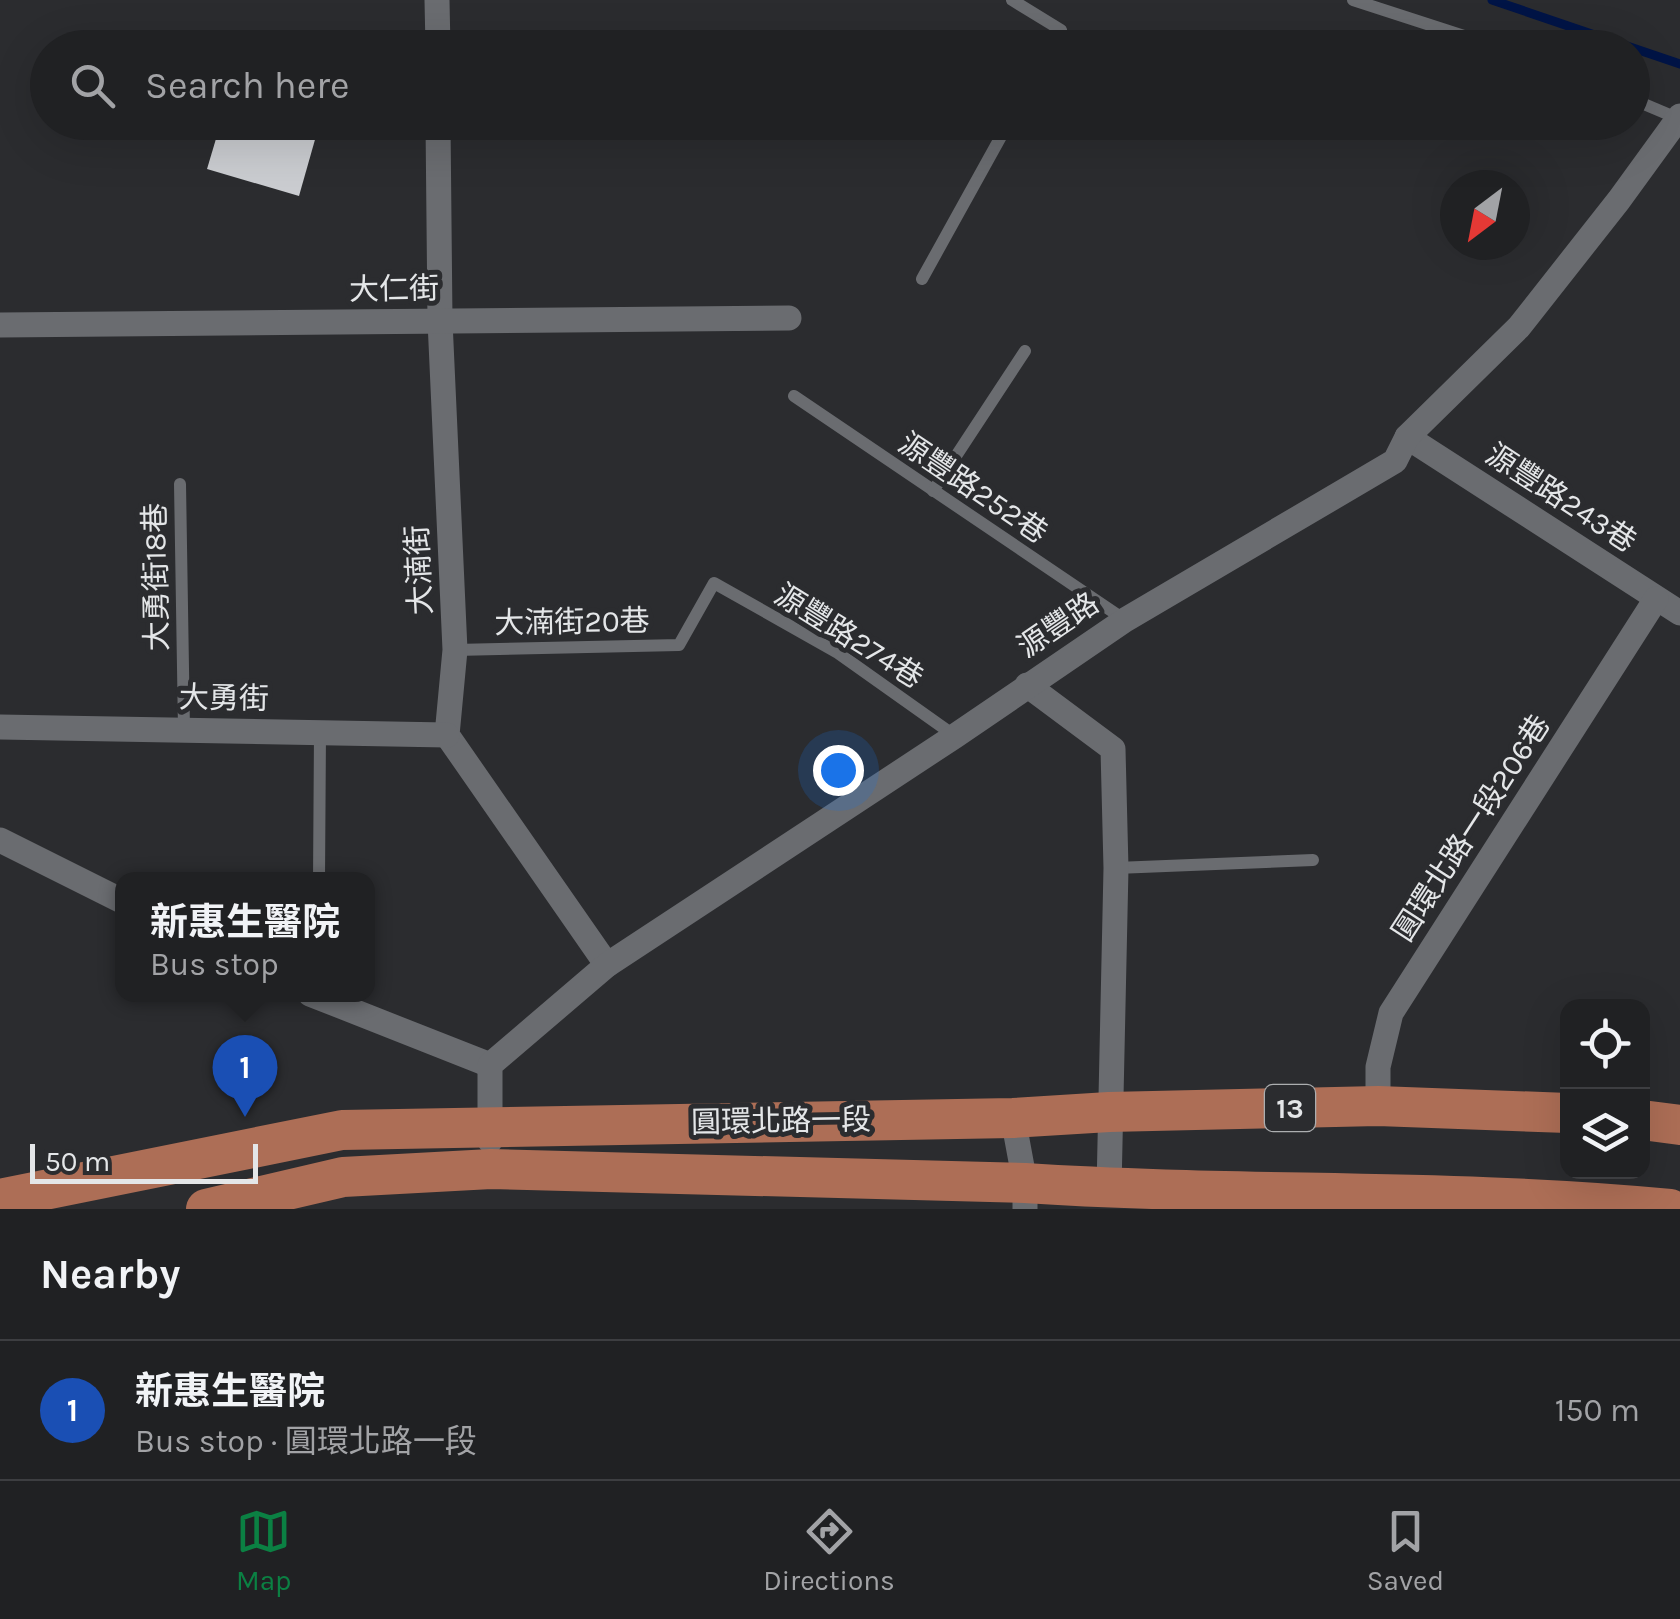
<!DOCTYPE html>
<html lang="en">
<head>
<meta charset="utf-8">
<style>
	body { margin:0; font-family:Karla,"Noto Sans TC",sans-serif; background:#28292b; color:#f1f3f6 }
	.controls { position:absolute; right:30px; bottom:30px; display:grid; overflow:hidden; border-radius:20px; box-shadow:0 10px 40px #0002 }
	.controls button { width:90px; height:90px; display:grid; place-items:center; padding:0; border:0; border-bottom:2px solid #3d3e41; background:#202123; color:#f1f3f6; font:50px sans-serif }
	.compass { position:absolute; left:1440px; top:170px; width:90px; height:90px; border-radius:50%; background:#202123; box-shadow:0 10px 40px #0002; rotate:212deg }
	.scale { position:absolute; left:30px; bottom:25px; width:228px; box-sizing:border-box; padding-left:10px; border:5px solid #e4e6e8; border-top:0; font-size:28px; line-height:35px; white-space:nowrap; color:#e4e6e8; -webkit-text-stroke:8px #2b2c2f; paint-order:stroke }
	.you { position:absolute; left:838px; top:770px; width:35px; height:35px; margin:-25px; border:8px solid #fff; border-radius:50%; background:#1a73e8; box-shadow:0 0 0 15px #1a73e833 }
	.badge { display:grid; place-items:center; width:65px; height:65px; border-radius:50%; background:#0b8043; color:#fff; font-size:32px; font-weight:700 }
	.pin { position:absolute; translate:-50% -82px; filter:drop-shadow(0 2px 5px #0008) }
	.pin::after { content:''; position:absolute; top:52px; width:35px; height:30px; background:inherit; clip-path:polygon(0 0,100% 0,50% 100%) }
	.popup { position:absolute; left:115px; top:872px; width:260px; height:130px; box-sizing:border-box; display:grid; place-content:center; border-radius:20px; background:#202123; filter:drop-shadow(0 2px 8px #0005); font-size:32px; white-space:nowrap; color:#a2a3a6 }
	.popup b { font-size:38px; color:#f1f3f6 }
	.popup::after { content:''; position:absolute; left:50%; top:100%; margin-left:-20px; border:20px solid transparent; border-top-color:#202123 }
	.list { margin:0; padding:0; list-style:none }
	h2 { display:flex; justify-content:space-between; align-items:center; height:130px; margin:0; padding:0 40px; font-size:42px }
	h2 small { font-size:32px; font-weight:400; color:#a2a3a6 }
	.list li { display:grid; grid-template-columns:65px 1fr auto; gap:30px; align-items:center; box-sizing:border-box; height:140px; padding:0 40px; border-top:2px solid #3d3e41 }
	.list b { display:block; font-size:38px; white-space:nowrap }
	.list p { margin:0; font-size:32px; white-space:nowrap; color:#a2a3a6 }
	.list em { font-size:32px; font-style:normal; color:#a2a3a6 }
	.icon { flex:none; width:55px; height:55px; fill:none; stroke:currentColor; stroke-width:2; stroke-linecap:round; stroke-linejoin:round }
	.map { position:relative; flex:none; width:1680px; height:1209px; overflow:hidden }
	.search { position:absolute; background:#202123; box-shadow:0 10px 40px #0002; left:30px; right:30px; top:30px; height:110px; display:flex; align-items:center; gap:25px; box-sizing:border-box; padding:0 35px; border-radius:55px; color:#a2a3a6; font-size:38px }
	.sheet { height:270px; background:#202123 }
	nav { display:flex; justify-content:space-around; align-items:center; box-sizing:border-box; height:140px; border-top:2px solid #3d3e41; background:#202123; font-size:28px; color:#a2a3a6 }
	nav a { display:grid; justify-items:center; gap:5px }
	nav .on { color:#0b8043 }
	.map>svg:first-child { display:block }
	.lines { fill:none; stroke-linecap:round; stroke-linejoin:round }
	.stream { stroke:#001446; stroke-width:9 }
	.building { fill:#caccd0 }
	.lane { stroke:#6a6c70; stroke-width:12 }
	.street { stroke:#6a6c70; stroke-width:25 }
	.primary { stroke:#ad6e56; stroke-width:40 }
	.labels { text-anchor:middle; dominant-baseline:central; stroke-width:10; stroke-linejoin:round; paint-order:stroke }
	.shield { fill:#2b2c2f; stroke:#acaeb0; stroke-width:2.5 }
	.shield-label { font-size:28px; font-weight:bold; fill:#e4e6e8 }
	.street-label { font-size:30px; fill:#e4e6e8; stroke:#2b2c2f }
</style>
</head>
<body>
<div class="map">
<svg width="1680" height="1209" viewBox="0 0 1680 1209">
	<rect width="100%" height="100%" fill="#2b2c2f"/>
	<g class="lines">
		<path class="stream" d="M1492 0 1680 64"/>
	</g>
	<path class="building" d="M221 122H320L299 196 207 169Z"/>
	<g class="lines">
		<g class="lane">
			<path d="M1012 0 1061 30 1051 48"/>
			<path d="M1353 0 1501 48"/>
			<path d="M1632 99 1677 118"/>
			<path d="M922 279 1009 122"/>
			<path d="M794 396 1125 620"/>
			<path d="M180 484 184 729"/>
			<path d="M933 491 1025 351"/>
			<path d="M455 650 679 645 714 583 838 653 955 736"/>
			<path d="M1116 868 1313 860"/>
			<path d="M319 880 320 732"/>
		</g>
		<g class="street">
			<path d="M437 0 438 48"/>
			<path d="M438 122 440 321 455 650 447 735 607 965"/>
			<path d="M0 325 789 318"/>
			<path d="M1407 437 1680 613"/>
			<path d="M1027 685 1113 749 1116 868 1109 1189"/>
			<path d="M0 727 447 735"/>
			<path d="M0 840 122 901"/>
			<path d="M310 994 490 1065"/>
			<path d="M1378 1106V1067L1391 1013 1656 599"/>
			<path d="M1013 1118 1025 1183V1209"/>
			<path d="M490 1141V1065L607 965 955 736 1125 620 1395 461 1407 437 1519 327 1619 200 1680 116"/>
		</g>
		<g class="primary">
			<path d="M1642 1120 1680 1125"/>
			<path d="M0 1199 342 1130 1013 1118 1109 1112 1378 1106 1568 1113"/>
			<path d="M206 1209 343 1177 491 1169 1025 1183C1240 1197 1455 1188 1670 1209"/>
		</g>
	</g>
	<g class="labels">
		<rect class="shield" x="1265" y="1085" width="50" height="46" rx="8"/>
		<g class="shield-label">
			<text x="1290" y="1108">13</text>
		</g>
		<g class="street-label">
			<text transform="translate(394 289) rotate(-1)">大仁街</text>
			<text transform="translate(973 488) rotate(34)">源豐路252巷</text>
			<text transform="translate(1561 498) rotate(33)">源豐路243巷</text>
			<text transform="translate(419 570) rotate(-93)">大湳街</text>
			<text transform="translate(156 577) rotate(-91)">大勇街18巷</text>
			<text transform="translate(572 622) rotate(-1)">大湳街20巷</text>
			<text transform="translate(1058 625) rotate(-34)">源豐路</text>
			<text transform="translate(849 636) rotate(32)">源豐路274巷</text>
			<text transform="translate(224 698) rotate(1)">大勇街</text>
			<text transform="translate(1471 828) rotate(-57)">圓環北路一段206巷</text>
			<text transform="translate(781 1121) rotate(-1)">圓環北路一段</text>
		</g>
	</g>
</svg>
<div class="controls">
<button><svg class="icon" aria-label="locate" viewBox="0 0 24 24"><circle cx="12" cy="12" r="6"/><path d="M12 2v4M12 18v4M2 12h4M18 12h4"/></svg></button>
<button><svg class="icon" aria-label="layers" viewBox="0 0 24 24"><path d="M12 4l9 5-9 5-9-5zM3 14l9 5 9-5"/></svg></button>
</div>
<svg class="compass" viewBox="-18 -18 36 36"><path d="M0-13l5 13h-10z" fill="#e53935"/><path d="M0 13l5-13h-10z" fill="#a2a3a6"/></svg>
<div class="scale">50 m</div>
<div class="you"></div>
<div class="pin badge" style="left:245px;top:1117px;background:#1a4fb4">1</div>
<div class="popup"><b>新惠生醫院</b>Bus stop</div>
<div class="search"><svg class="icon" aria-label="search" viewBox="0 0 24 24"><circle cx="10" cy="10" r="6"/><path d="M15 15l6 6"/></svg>Search here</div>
</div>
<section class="sheet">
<h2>Nearby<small></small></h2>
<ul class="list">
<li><span class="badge" style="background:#1a4fb4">1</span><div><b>新惠生醫院</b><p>Bus stop · 圓環北路一段</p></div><em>150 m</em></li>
</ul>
</section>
<nav>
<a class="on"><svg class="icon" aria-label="map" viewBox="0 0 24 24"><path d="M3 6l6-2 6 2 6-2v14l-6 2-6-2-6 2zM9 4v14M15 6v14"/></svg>Map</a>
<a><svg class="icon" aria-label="directions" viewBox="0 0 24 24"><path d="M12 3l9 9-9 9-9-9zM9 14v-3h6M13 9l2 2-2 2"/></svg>Directions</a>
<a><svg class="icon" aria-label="saved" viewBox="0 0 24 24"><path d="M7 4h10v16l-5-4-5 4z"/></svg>Saved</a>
</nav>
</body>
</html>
